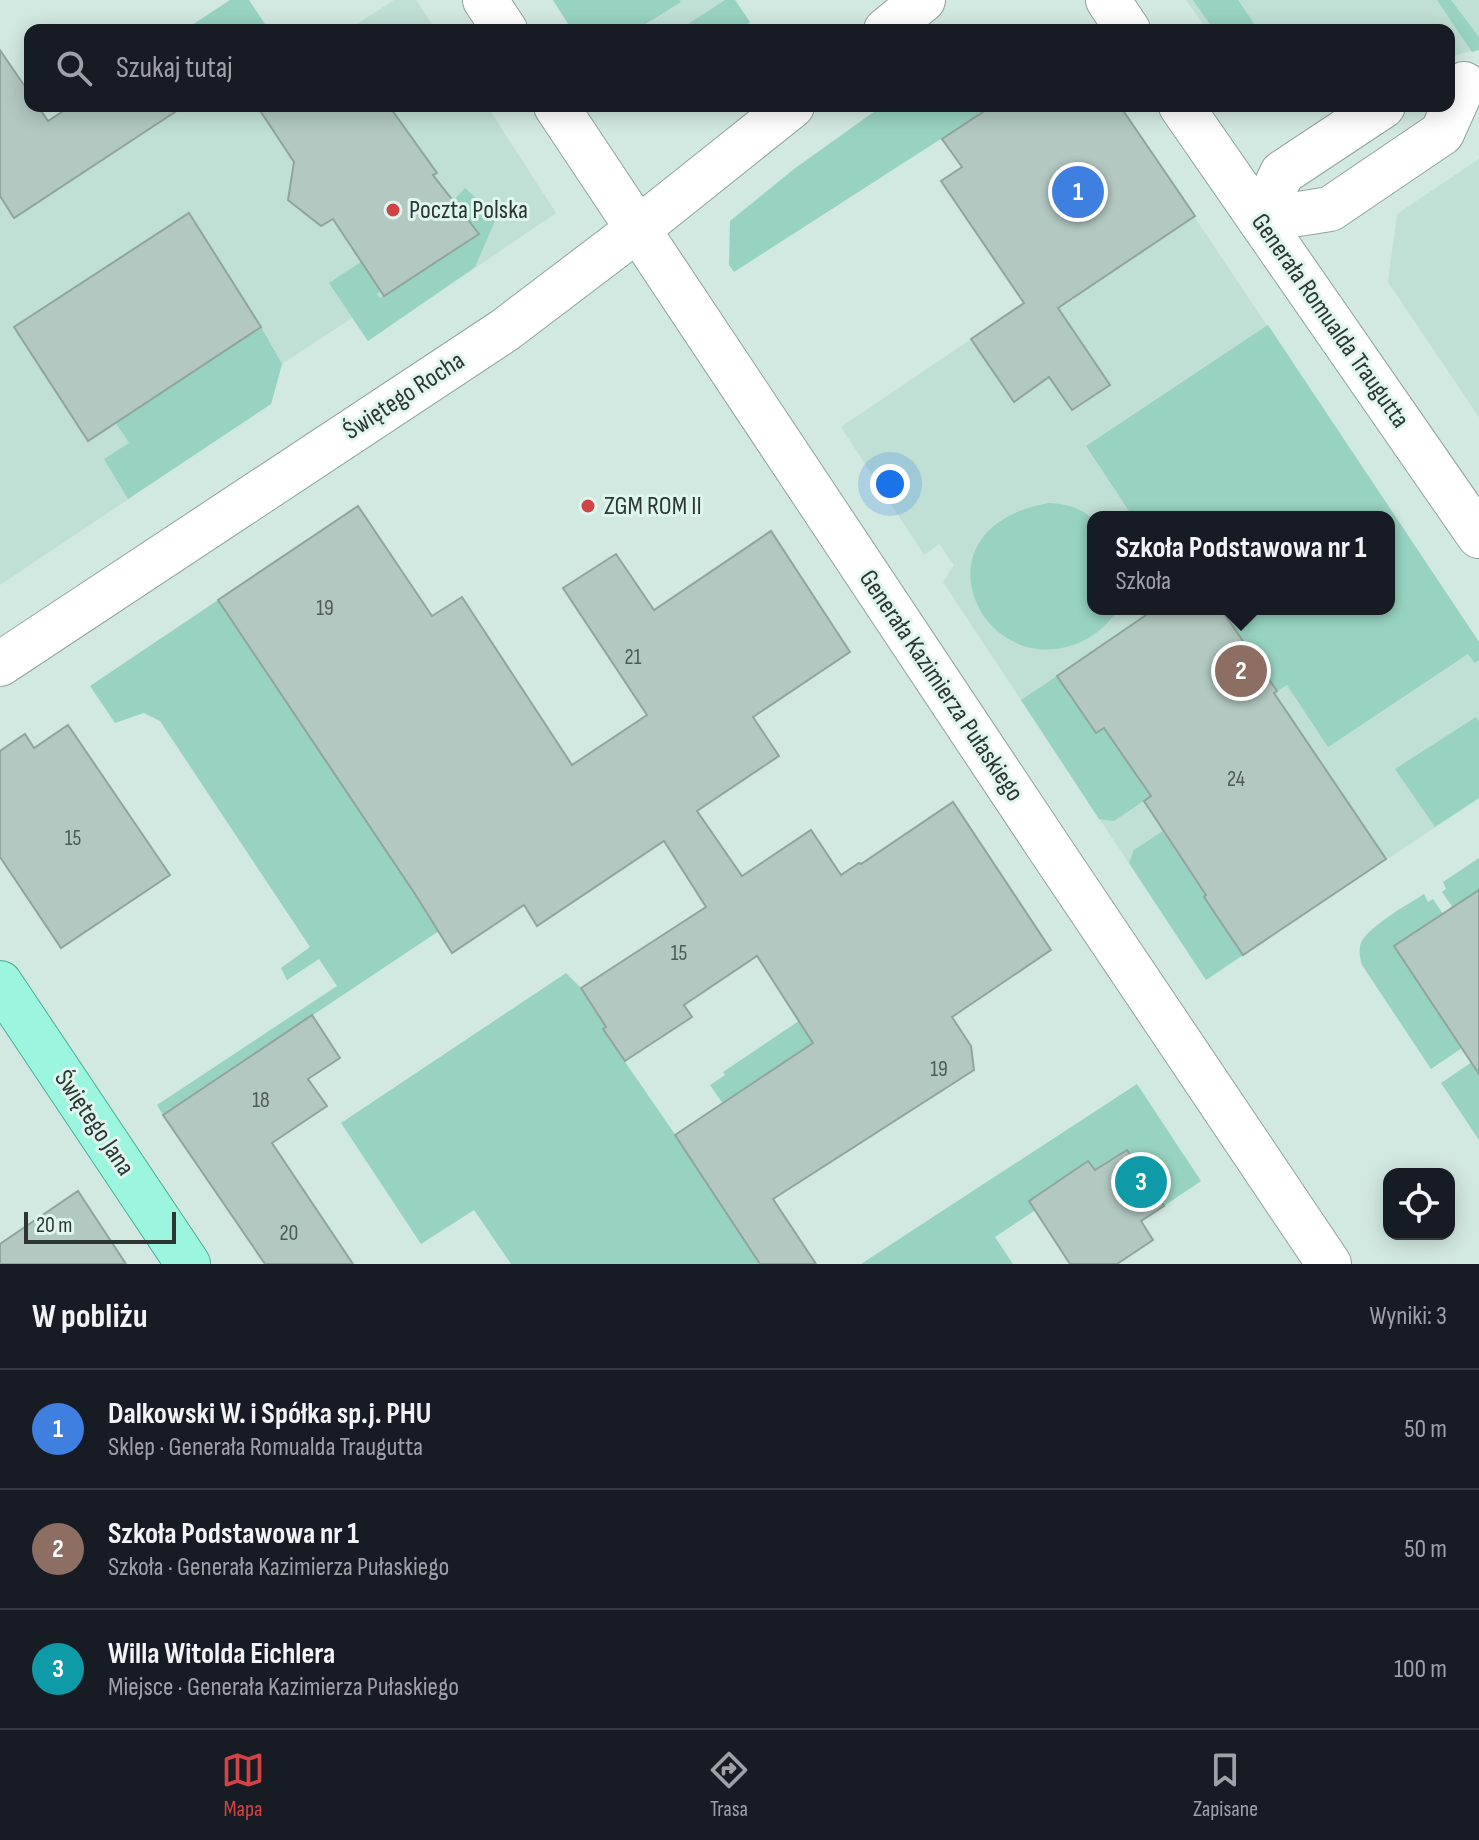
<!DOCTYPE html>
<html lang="pl">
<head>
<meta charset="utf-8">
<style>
	body { margin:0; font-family:"Sofia Sans Condensed",sans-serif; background:#20242c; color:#f1f3f6 }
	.controls { position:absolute; right:24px; bottom:24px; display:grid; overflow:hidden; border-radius:16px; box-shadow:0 4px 20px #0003 }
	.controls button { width:72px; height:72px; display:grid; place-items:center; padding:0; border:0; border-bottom:2px solid #363941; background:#171b24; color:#f1f3f6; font:40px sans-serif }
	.scale { position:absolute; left:24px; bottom:20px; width:152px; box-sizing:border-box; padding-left:8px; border:4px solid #2d3633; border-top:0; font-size:22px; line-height:28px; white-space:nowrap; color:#2d3633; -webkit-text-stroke:6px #dff6ee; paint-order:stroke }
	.you { position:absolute; left:890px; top:484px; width:28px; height:28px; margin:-20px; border:6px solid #fff; border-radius:50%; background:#1a73e8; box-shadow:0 0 0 12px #1a73e833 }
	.badge { display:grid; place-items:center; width:52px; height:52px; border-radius:50%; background:#d24345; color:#fff; font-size:26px; font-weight:700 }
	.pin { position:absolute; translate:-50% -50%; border:4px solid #fff; box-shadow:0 2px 8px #0006 }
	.popup { position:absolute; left:1087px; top:511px; width:308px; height:104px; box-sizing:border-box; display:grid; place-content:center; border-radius:16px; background:#171b24; filter:drop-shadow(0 2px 6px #0005); font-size:26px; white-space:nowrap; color:#9ea1a6 }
	.popup b { font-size:30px; color:#f1f3f6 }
	.popup::after { content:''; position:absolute; left:50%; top:100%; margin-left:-16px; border:16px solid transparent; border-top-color:#171b24 }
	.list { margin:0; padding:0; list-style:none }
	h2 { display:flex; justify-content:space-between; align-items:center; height:104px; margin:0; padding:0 32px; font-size:34px }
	h2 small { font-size:26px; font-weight:400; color:#9ea1a6 }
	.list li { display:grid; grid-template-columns:52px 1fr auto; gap:24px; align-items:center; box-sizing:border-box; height:120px; padding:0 32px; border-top:2px solid #363941 }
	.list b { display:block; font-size:30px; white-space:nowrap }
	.list p { margin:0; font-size:26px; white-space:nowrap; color:#9ea1a6 }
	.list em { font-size:26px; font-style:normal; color:#9ea1a6 }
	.icon { flex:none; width:44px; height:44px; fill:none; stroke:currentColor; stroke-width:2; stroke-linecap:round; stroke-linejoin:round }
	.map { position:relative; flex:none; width:1479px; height:1264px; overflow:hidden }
	.search { position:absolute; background:#171b24; box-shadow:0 4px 20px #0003; left:24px; right:24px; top:24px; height:88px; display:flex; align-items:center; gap:20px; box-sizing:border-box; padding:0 28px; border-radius:16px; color:#9ea1a6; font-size:30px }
	.sheet { height:464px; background:#171b24 }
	nav { display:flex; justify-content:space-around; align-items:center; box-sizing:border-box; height:112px; border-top:2px solid #363941; background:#171b24; font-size:22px; color:#9ea1a6 }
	nav a { display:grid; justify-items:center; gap:4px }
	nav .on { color:#d24345 }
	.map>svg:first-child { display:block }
	.built { fill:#c0dfd5; fill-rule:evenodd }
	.green { fill:#98d3c1 }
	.building { fill:#b2c8c0; stroke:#90a59e; stroke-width:2 }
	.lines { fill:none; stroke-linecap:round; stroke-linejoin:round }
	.minor-casing { stroke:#8ea49d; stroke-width:46 }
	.major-casing { stroke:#4aae95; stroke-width:46 }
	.minor { stroke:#fff; stroke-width:44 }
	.major { stroke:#9cf5df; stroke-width:44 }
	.poi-dot { fill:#d24345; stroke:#dff6ee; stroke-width:3 }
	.labels { text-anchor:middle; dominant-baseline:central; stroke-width:6; stroke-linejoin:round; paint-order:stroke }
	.number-label { font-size:22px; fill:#4e5a56 }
	.poi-label { font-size:26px; fill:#2d3633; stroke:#dff6ee; text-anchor:start }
	.street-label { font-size:26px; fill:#2d3633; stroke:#dff6ee }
</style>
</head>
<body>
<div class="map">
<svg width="1479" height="1264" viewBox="0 0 1479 1264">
	<rect width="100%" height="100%" fill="#d2e9e1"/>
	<g class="built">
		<path d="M394 0H416L436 30H348Z"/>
		<path d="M553 0H735L750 22 740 30H572Z"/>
		<path d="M1186 0H1479V49L1449 57V30H1207Z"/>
		<path d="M71 106H487L556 213 368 341 352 318 282 364 271 404 0 585V116L17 141Z"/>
		<path d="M992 106H1120L1479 642V798L1206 980 943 582 954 565 939 544 924 555 841 427 1045 289 942 139ZM1093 517H1389V609H1093Z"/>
		<path d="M1479 159V417L1388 282 1397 214Z"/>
	</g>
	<g class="green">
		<path d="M230 0H249L269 30H195L192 25Z"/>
		<path d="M553 0H679L681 2 636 30H572Z"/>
		<path d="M725 0H735L750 22 740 30H679Z"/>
		<path d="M1193 0H1238L1255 25 1247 30H1214Z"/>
		<path d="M1437 0H1451L1479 37V50L1472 52Z"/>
		<path d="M882 106H992L734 272 729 265 730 221 794 169Z"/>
		<path d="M465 188 486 207 495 221 475 267 368 341 329 283 361 262 380 292 377 294 380 298 478 235 453 201Z"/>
		<path d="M1268 325 1479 642V660L1475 663 1468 654 1328 747 1287 685 1277 691 1221 609H1389V517H1133L1086 446Z"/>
		<path d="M261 327 282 364 271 404 128 499 104 459 129 443 116 423Z"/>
		<path d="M1049 503C1066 504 1080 507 1093 519V609H1118C1107 627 1090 640 1070 646 977 674 912 527 1049 503Z"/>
		<path d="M218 600 439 931 163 1115 157 1105 337 986 319 959 287 980 281 968 310 947 160 721 144 713 115 723 90 686Z"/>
		<path d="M1057 676 1096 733 1104 728 1151 796 1114 821 1099 819 1021 700Z"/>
		<path d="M1476 717 1479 721V798L1435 827 1395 769Z"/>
		<path d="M1169 827 1213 891 1204 897 1243 955 1206 980 1129 863 1134 850Z"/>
		<path d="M1479 858V890L1453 908 1442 892 1446 889 1443 882Z"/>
		<path d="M1424 894 1428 902 1433 899 1443 914 1462 1048 1431 1069 1362 965C1360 959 1359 952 1360 946 1363 929 1409 904 1424 894Z"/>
		<path d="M566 973 581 988 606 1027 603 1030 701 1172 759 1264H511L474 1210 421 1244 341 1123Z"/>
		<path d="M827 1002 839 1026 723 1104 710 1085 725 1075 723 1072Z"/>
		<path d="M1472 1062 1479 1073V1140L1441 1083Z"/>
		<path d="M1137 1084 1201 1181 1164 1206 1126 1150 1095 1170 1088 1162 1066 1190 995 1237 1013 1264H861Z"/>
	</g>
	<g class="building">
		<path d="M0 50 30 94V106H38L48 121 71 106H184L14 218 0 196Z"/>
		<path d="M257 106H389L437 173 433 175 479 234 384 296 333 219 321 226 288 200 294 162Z"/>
		<path d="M992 106H1120L1195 216 1058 308 1110 385 1072 410 1049 377 1014 402 971 339 1024 303 941 181 962 167 942 139Z"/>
		<path d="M189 213 261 327 88 441 14 327Z"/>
		<path d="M358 506 432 616 462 597 572 765 647 715 563 588 616 554 654 610 771 531 850 652 753 717 779 756 697 811 742 876 811 830 841 875 859 863 861 864 953 802 1051 950 952 1017 971 1046 974 1070 773 1199 816 1264H760L675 1135 813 1043 757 956 684 1005 692 1017 625 1061 603 1029 606 1027 581 988 706 907 664 841 537 926 524 905 452 953 415 894 218 600Z"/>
		<path d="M1155 609H1221L1277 691 1274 693 1386 859 1243 955 1204 897 1206 895 1144 801 1151 796 1104 728 1096 733 1057 676Z"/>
		<path d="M68 725 170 875 61 948 0 857V751L25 734 34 748Z"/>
		<path d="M1479 890V1074L1394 946Z"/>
		<path d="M312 1015 340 1058 308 1079 327 1106 272 1143 353 1264H265L163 1115Z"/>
		<path d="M1127 1150 1164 1206 1141 1221 1153 1240 1117 1264H1070L1029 1201 1088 1161 1095 1170Z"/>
		<path d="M78 1191 126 1264H0V1244Z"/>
	</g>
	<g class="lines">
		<defs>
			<g id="minor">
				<path d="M485 0 505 30"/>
				<path d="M1108 0 1128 30"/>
				<path d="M886 30 923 0"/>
				<path d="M556 106 1048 846 1329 1264"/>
				<path d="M1181 106 1479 536"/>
				<path d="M1260 220 1330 209 1442 133 1464 84"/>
				<path d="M1260 220 1282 173 1383 106"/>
				<path d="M0 664 505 330 638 229 792 106"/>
			</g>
			<path id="major" d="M0 983 188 1264"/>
		</defs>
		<use href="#minor" class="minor-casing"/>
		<use href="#major" class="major-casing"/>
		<use href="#minor" class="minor"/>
		<use href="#major" class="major"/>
	</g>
	<g class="poi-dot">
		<circle cx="393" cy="210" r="8"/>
		<circle cx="588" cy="506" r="8"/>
	</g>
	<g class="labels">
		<g class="number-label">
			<text x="325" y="608">19</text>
			<text x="633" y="657">21</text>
			<text x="1236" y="779">24</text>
			<text x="73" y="838">15</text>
			<text x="679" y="953">15</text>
			<text x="939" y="1069">19</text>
			<text x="261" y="1100">18</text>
			<text x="289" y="1233">20</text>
		</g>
		<g class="poi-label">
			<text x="409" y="210">Poczta Polska</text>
			<text x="604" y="506">ZGM ROM II</text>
		</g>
		<g class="street-label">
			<text transform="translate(1330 321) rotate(55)">Generała Romualda Traugutta</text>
			<text transform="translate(404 396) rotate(-33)">Świętego Rocha</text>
			<text transform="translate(941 686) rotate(56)">Generała Kazimierza Pułaskiego</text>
			<text transform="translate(94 1123) rotate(56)">Świętego Jana</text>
		</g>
	</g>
</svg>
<div class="controls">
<button><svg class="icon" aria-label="locate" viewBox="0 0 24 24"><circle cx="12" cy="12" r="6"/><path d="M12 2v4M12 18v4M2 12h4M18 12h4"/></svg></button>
</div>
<div class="scale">20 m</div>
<div class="you"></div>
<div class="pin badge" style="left:1078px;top:192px;background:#3f7fe0">1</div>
<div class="pin badge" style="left:1241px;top:671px;background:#8d6e63">2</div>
<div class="popup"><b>Szkoła Podstawowa nr 1</b>Szkoła</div>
<div class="pin badge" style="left:1141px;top:1182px;background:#0f9aa8">3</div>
<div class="search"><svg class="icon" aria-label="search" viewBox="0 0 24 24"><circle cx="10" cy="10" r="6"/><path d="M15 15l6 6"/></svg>Szukaj tutaj</div>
</div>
<section class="sheet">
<h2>W pobliżu<small>Wyniki: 3</small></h2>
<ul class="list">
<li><span class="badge" style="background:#3f7fe0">1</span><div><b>Dalkowski W. i Spółka sp.j. PHU</b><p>Sklep · Generała Romualda Traugutta</p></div><em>50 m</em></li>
<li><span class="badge" style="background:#8d6e63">2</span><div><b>Szkoła Podstawowa nr 1</b><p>Szkoła · Generała Kazimierza Pułaskiego</p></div><em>50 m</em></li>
<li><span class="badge" style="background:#0f9aa8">3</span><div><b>Willa Witolda Eichlera</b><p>Miejsce · Generała Kazimierza Pułaskiego</p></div><em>100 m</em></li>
</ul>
</section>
<nav>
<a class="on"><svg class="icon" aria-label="map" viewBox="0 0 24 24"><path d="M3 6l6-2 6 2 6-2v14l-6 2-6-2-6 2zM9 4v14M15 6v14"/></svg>Mapa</a>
<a><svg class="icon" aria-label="directions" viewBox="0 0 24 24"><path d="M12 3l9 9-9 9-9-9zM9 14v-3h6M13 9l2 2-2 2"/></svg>Trasa</a>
<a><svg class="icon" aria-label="saved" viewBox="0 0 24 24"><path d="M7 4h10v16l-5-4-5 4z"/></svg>Zapisane</a>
</nav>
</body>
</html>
